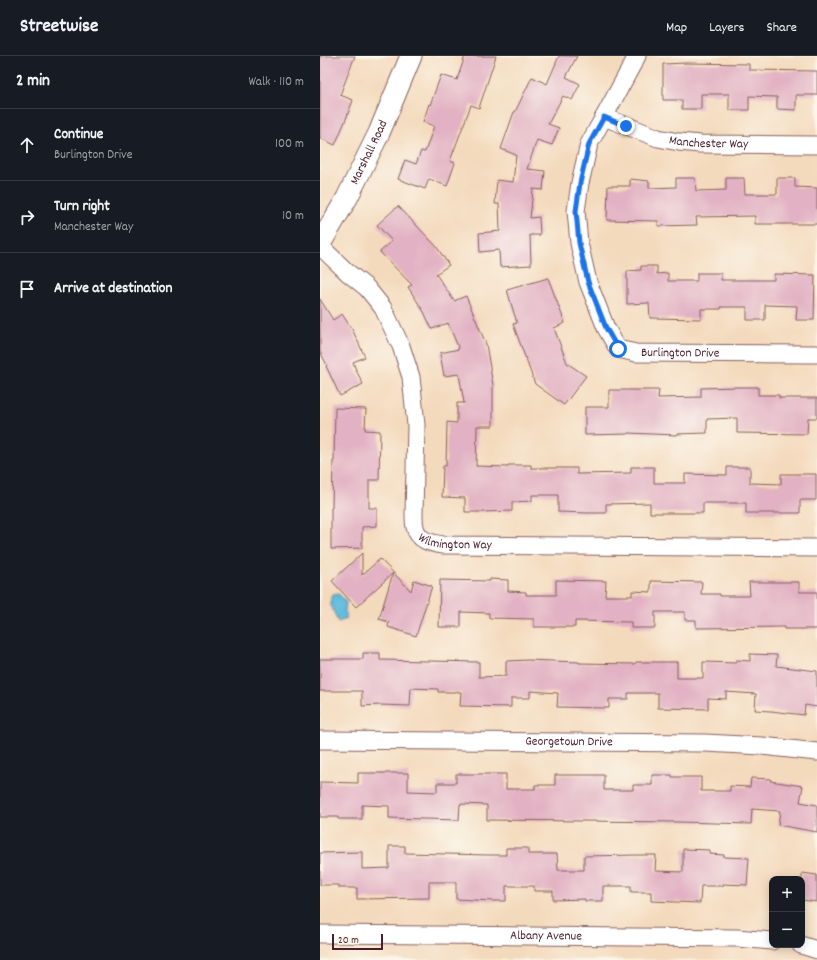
<!DOCTYPE html>
<html lang="en">
<head>
<meta charset="utf-8">
<style>
	body { margin:0; font-family:Dekko,sans-serif; background:#20242c; color:#f1f3f6 }
	.controls { position:absolute; right:12px; bottom:12px; display:grid; overflow:hidden; border-radius:8px; box-shadow:0 2px 10px #0003 }
	.controls button { width:36px; height:36px; display:grid; place-items:center; padding:0; border:0; border-bottom:1px solid #363941; background:#171b24; color:#f1f3f6; font:20px sans-serif }
	.scale { position:absolute; left:12px; bottom:10px; width:51px; box-sizing:border-box; padding-left:4px; border:2px solid #4a1f2b; border-top:0; font-size:11px; line-height:14px; white-space:nowrap; color:#4a1f2b; -webkit-text-stroke:3px #fbf7ec; paint-order:stroke }
	.stop { position:absolute; width:12px; height:12px; margin:-9px; border:3px solid #1a73e8; border-radius:50%; background:#fff }
	.stop.end { background:#1a73e8; border-color:#fff; box-shadow:0 1px 4px #0008 }
	.list { margin:0; padding:0; list-style:none }
	h2 { display:flex; justify-content:space-between; align-items:center; height:52px; margin:0; padding:0 16px; font-size:17px }
	h2 small { font-size:13px; font-weight:400; color:#9ea1a6 }
	.list li { display:grid; grid-template-columns:26px 1fr auto; gap:12px; align-items:center; box-sizing:border-box; height:72px; padding:0 16px; border-top:1px solid #363941 }
	.list b { display:block; font-size:15px; white-space:nowrap }
	.list p { margin:0; font-size:13px; white-space:nowrap; color:#9ea1a6 }
	.list em { font-size:13px; font-style:normal; color:#9ea1a6 }
	.icon { flex:none; width:22px; height:22px; fill:none; stroke:currentColor; stroke-width:2; stroke-linecap:round; stroke-linejoin:round }
	.map { position:relative; flex:none; width:497px; height:904px; overflow:hidden }
	header { display:flex; align-items:center; gap:24px; box-sizing:border-box; height:56px; padding:0 20px; background:#171b24; border-bottom:1px solid #363941 }
	header strong { font-size:19px }
	nav { display:flex; gap:22px; margin-inline-start:auto; font-size:14px }
	main { display:flex }
	aside { flex:1; background:#171b24 }
	.map>svg:first-child { display:block }
	.water { fill:#5fbcdd; stroke:#546e84 }
	.building { fill:#e2b1c3 }
	.lines { fill:none; stroke-linecap:round; stroke-linejoin:round }
	.minor-casing { stroke:#86605e; stroke-width:19 }
	.tertiary-casing { stroke:#86605e; stroke-width:23 }
	.minor { stroke:#fff; stroke-width:17 }
	.tertiary { stroke:#fff; stroke-width:21 }
	.route { stroke:#1a73e8; stroke-width:5 }
	.labels { text-anchor:middle; dominant-baseline:central; stroke-width:3; stroke-linejoin:round; paint-order:stroke }
	.street-label { font-size:13px; fill:#4a1f2b; stroke:#fbf7ec }
</style>
</head>
<body>
<header>
<strong>Streetwise</strong>
<nav><a>Map</a><a>Layers</a><a>Share</a></nav>
</header>
<main>
<aside>
<h2>2 min<small>Walk · 110 m</small></h2>
<ul class="list">
<li><svg class="icon" aria-label="ahead" viewBox="0 0 24 24"><path d="M12 20V5M6 11l6-6 6 6"/></svg><div><b>Continue</b><p>Burlington Drive</p></div><em>100 m</em></li>
<li><svg class="icon" aria-label="right" viewBox="0 0 24 24"><path d="M7 20v-9h11M14 6l5 5-5 5"/></svg><div><b>Turn right</b><p>Manchester Way</p></div><em>10 m</em></li>
<li><svg class="icon" aria-label="arrive" viewBox="0 0 24 24"><path d="M6 21V4h12l-3 4 3 4H6"/></svg><div><b>Arrive at destination</b></div></li>
</ul>
</aside>
<div class="map">
<svg width="497" height="904" viewBox="0 0 497 904">
	<rect width="100%" height="100%" fill="#fbf7ec"/>
	<filter id="ink" filterUnits="userSpaceOnUse"><feTurbulence type="fractalNoise" baseFrequency=".025" numOctaves="2"/><feDisplacementMap in="SourceGraphic" scale="8" xChannelSelector="R" yChannelSelector="G"/><feConvolveMatrix kernelMatrix="1 2 1 2 8 2 1 2 1" color-interpolation-filters="sRGB"/></filter>
	<filter id="wash" filterUnits="userSpaceOnUse"><feTurbulence type="fractalNoise" baseFrequency=".012" numOctaves="4" result="noise"/><feDisplacementMap in="SourceGraphic" scale="16" xChannelSelector="R" yChannelSelector="G"/><feGaussianBlur stdDeviation="0.9" result="paint"/><feColorMatrix in="noise" values="0 0 0 0 0 0 0 0 0 0 0 0 0 0 0 0 0 1.4 0 .05"/><feComposite in="paint" operator="in"/></filter>
	<g filter="url(#wash)">
		<rect width="100%" height="100%" fill="#f4dabd"/>
		<path class="water" d="M19 538 26 546 25 555 27 563 18 566 11 550V539Z"/>
		<g id="blocks">
			<g class="building">
				<path d="M0 0H35L20 39 33 44 26 63 15 89 0 82Z"/>
				<path d="M145 0H176L159 52 151 49 130 105 135 107 127 130 109 123 105 133 78 123 85 104 96 108 101 95 105 96 114 70 103 66 109 48 110 49 121 19 137 24Z"/>
				<path d="M239 0H257L246 21 260 28 252 44 243 40 228 68 239 72 232 89 217 84 207 113 225 115 223 134 213 133 210 162 219 161 220 179H210L211 209 180 211 179 194 160 196 159 177 180 175 179 148H175L177 124 193 126 196 99 181 93 194 56H195L212 21 227 28Z"/>
				<path d="M366 7 429 8V14L497 15V39H476V54L457 53V41L429 40V54H409V38H381V53H362V44H343V8Z"/>
				<path d="M356 122H375L376 135 406 134V122H424L425 138H457V122H475V131L497 132V168H435V160L376 161 377 169 338 170V165L287 164 288 130H310V123L329 125V132L356 131Z"/>
				<path d="M78 150 116 190 129 209 116 218 134 245 146 240 166 288 173 329V370H157L156 410 188 411V409H211V412H257V418L311 417V411H334V427H365V418L407 419V411H430V427L461 428V418H496V444H480V457H426V447H383V457H330V447L286 448V457H268L238 456V439H212V445L192 446V455L163 456H145V442L122 441 123 410H126L127 366 137 367V347H144L139 318 124 320 120 297 139 293 128 267 112 273 104 256 88 231 92 229 60 196 72 185 57 169Z"/>
				<path d="M321 210H337V218L348 217V225H377V217H401V224H454V218L495 219 494 264H476L477 250 445 249V264H427V251H401V253H381V263L330 262 329 247 307 248V215L321 214Z"/>
				<path d="M228 222 245 267 234 272 247 307 266 320 244 349 215 328 193 268 197 267 187 234Z"/>
				<path d="M0 243 13 264 22 258 33 275 45 301 33 306 36 314 43 328 20 340 6 310 7 309 0 296Z"/>
				<path d="M417 331H438V339H459V342H497V362H488L487 378 417 377V362L387 363V377L356 378V379L308 377V378L265 379V351H289V334H339L338 342 381 341V332Z"/>
				<path d="M15 352 46 353 45 374 60 375 59 424H49V452H57V470L42 471V492L11 493V452H12L13 405H14Z"/>
				<path d="M42 497V519L60 503 91 535 94 524 112 530 96 580 68 571 69 566 59 563 73 517 36 551 12 525Z"/>
				<path d="M170 523 188 524V535L206 536V539H236V524L286 525 285 540H312V535L331 536V525L382 526 381 538H400V540H430L429 526H479V536H497V573H464V571L376 572V564H365V556H335V572H311V566L255 565V571H214V563L169 562V557L141 556V571H119L120 524 170 525Z"/>
				<path d="M43 597H60V604L159 606V621L186 620V605L208 604 259 606V607L315 608 316 606H357V622H383V606L416 607V604L430 605V598L457 599 456 610 497 615V651L485 649 484 659 451 655 435 654 436 638 406 636V643L388 642V653L338 652V637H308V643H289V652L237 651 238 637 210 635V642H191V651L140 650 141 636H118V633L91 632 90 650 60 649 42 650V635H0V603H43Z"/>
				<path d="M38 717H88V735L117 736V727H136V718H186V733H215V729H235V719H284V734H313V729H332V719H352V721H381V735H410V730L430 731 431 722 451 723 450 725 483 730 480 746 497 749V776L458 769 460 755 432 753 431 768 359 766 167 764V749L140 748 139 764 69 762V750L42 749V763H18V761H0V726L38 727Z"/>
				<path d="M69 790H85V797L168 799H186V792H208V798H237L238 814H264V800L318 799H336L335 815 363 816V793L390 794V798L404 799V801L429 802 427 829 403 828V830H381L380 847 331 845V836H311V830H283V845H265V843L233 844V835H214V830H186V845H173L136 843V826H109V842L37 843V832H19V829H0V797L42 796V813L69 812Z"/>
				<path d="M482 817 497 819V846L482 844Z"/>
			</g>
		</g>
	</g>
	<g filter="url(#ink)">
		<use href="#blocks" fill-opacity="0" stroke="#86605e" stroke-width="1"/>
		<g class="lines">
			<defs>
				<g id="minor">
					<path id="s1" d="M317 0 284 61 269 88 260 127 256 155 259 187 268 226 286 272 298 293 316 297 497 298"/>
					<path id="s2" d="M284 61 338 82 359 86 380 88 497 89"/>
					<path id="s3" d="M0 190 27 216 47 232 63 252 81 290 91 321 96 369 94 458C94 462 94 467 95 471 98 485 111 487 123 489L497 492"/>
					<path id="s4" d="M0 684 385 687 442 690 497 696"/>
					<path id="s5" d="M0 878 417 882 452 885"/>
					<path d="M481 889 497 894"/>
				</g>
				<g id="tertiary">
					<path id="s6" d="M0 188 27 142 59 77 91 0"/>
				</g>
			</defs>
			<use href="#minor" class="minor-casing"/>
			<use href="#tertiary" class="tertiary-casing"/>
			<use href="#minor" class="minor"/>
			<use href="#tertiary" class="tertiary"/>
		</g>
	</g>
	<g class="lines" filter="url(#ink)">
		<path class="route" d="M298 293 286 272 268 226 259 187 256 155 260 127 269 88 284 61 306 70"/>
	</g>
	<g class="labels">
		<g class="street-label">
			<text stroke="none"><textPath href="#s2" startOffset="109">Manchester Way</textPath></text>
			<text stroke="none"><textPath href="#s6" startOffset="104">Marshall Road</textPath></text>
			<text stroke="none"><textPath href="#s1" startOffset="377">Burlington Drive</textPath></text>
			<text stroke="none"><textPath href="#s3" startOffset="361">Wilmington Way</textPath></text>
			<text stroke="none"><textPath href="#s4" startOffset="249">Georgetown Drive</textPath></text>
			<text stroke="none"><textPath href="#s5" startOffset="226">Albany Avenue</textPath></text>
		</g>
	</g>
</svg>
<div class="controls">
<button>+</button>
<button>−</button>
</div>
<div class="scale">20 m</div>
<div class="stop" style="left:298px;top:293px"></div>
<div class="stop end" style="left:306px;top:70px"></div>
</div>
</main>
</body>
</html>
